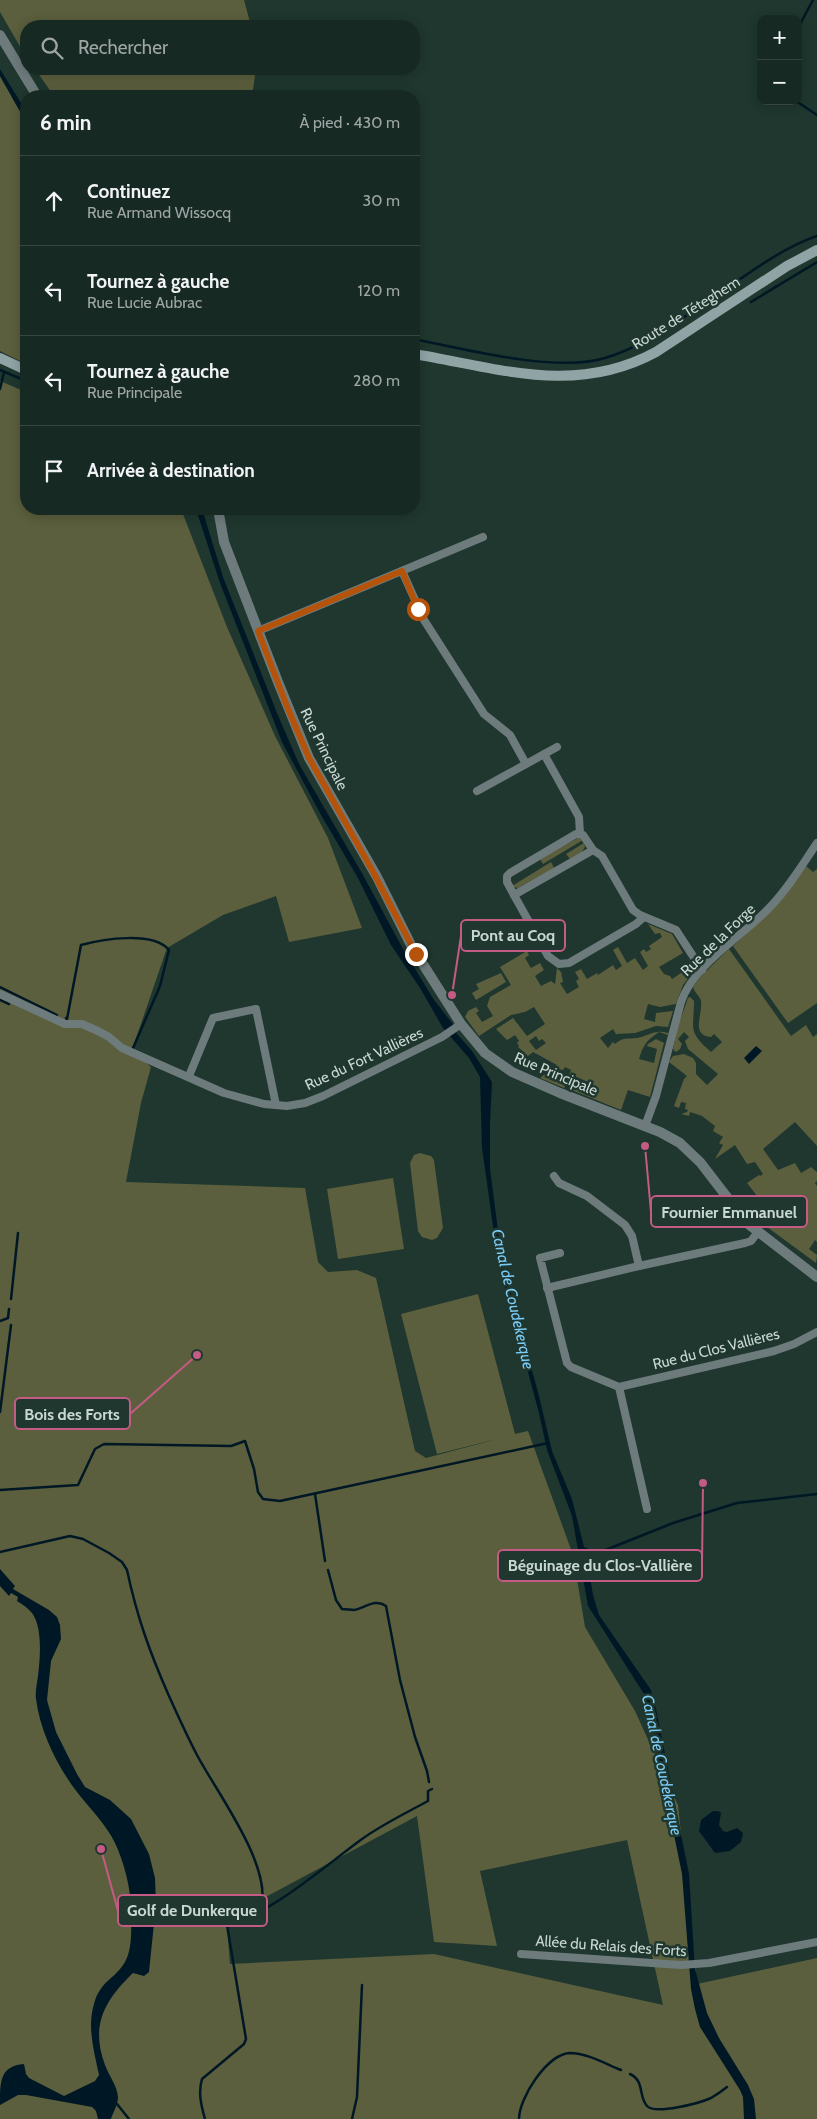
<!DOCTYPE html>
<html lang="fr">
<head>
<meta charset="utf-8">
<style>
	body { margin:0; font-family:Cabin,sans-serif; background:#243530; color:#f1f3f6 }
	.controls { position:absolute; right:15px; top:15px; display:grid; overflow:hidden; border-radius:10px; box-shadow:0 2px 12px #0003 }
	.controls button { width:45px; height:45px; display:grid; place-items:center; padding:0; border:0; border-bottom:1px solid #364541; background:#172923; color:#f1f3f6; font:25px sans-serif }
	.stop { position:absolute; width:15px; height:15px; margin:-11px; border:4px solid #b45309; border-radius:50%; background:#fff }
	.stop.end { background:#b45309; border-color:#fff; box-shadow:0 1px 5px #0008 }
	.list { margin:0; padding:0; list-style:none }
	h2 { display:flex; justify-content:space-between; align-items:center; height:65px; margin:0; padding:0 20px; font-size:21px }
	h2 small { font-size:16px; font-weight:400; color:#9ea6a6 }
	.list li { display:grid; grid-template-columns:32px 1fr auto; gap:15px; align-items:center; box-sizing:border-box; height:90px; padding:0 20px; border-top:1px solid #364541 }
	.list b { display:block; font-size:19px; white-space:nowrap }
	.list p { margin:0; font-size:16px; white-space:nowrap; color:#9ea6a6 }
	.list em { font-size:16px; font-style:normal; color:#9ea6a6 }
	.icon { flex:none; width:28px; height:28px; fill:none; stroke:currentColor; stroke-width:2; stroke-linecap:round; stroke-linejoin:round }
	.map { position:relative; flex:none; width:817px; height:2119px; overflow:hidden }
	.search { position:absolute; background:#172923; box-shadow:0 2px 12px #0003; left:20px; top:20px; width:400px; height:55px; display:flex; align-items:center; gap:12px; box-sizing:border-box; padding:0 18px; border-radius:20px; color:#9ea6a6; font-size:19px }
	.panel { position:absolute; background:#172923; box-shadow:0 2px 12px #0003; left:20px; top:90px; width:400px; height:425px; border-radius:20px }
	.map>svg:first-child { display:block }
	.green { fill:#5b5f3d; fill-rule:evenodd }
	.water { fill:#001825 }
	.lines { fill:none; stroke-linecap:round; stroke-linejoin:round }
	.stream { stroke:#001825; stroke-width:2.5 }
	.minor { stroke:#6e7b7c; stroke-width:8 }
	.tertiary { stroke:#6e7b7c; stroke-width:10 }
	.secondary { stroke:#90a4a6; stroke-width:10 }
	.route { stroke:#b45309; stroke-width:6 }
	.labels { text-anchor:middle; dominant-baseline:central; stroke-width:5; stroke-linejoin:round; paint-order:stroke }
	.street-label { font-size:15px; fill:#c9d7d2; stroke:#1f372f }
	.water-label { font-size:16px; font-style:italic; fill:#7acbf6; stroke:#1f372f }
	.leader { fill:none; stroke:#c45b85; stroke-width:2 }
	.callout-dot { fill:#c45b85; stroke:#1f372f; stroke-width:2 }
	.callout { fill:#1f372f; stroke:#c45b85; stroke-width:2 }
	.callout-label { font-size:16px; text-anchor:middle; font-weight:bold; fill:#c9d7d2 }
</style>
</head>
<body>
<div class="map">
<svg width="817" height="2119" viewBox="0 0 817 2119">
	<rect width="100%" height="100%" fill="#1f372f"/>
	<g class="green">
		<path d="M0 0H244L251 26H26V57L0 12Z"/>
		<path d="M35 69H256L252 96H54Z"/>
		<path d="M0 76 26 122V364L0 351Z"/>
		<path d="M0 381 26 392V509H181L227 627 275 736 328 838 362 928 289 942 276 896 223 915 167 948 132 1050 151 1067 141 1103 126 1182 305 1188 318 1262 328 1272 357 1270 376 1278 415 1451 426 1458 501 1438 437 1454 401 1314 478 1294 515 1434 528 1431 573 1555 585 1627 635 1711 678 1805 697 1984 817 1958V2119H0ZM417 1816 434 1942 497 1946 480 1871 627 1840 663 2005 434 1954 230 1964 226 1915 234 1914Z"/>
		<path d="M578 838 583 840 543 864 540 859Z"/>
		<path d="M584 843 585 847 582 852 570 859 566 854Z"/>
		<path d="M551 862 554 868 518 888 513 887 512 886Z"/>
		<path d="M806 866 813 872 817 869V1003L788 1023 733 946C763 919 782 899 806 866Z"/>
		<path d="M648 924 672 934 683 953 659 967 664 974 670 976 672 979 684 971V967L689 963 694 971 683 985 676 1004 660 1007 648 1004 644 1019 655 1022 656 1013 673 1011 668 1027 656 1026 635 1033 616 1034 613 1029 600 1038 608 1048 613 1042 615 1044C623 1037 627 1039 637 1038 650 1036 653 1029 668 1033V1035L659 1032C647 1040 643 1045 639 1059L654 1063 657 1049 647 1046 648 1044 656 1039 664 1043 650 1097 628 1090 621 1110 569 1089 571 1085 585 1091 588 1082 572 1075 564 1088 540 1078 557 1065 533 1052 528 1056 518 1047 519 1046 517 1043 519 1041 515 1035 507 1040 496 1029 513 1018 527 1036 545 1024 534 1007 525 1012 511 1015 479 1036 465 1017 468 1011 476 1007 479 1011 476 1013 482 1022 493 1016 487 1006 490 997 511 985 500 967 527 951 529 955 525 958 531 968 540 963 544 970 535 976 541 986 551 981 555 984 557 968 561 972 563 982 560 983 567 994 579 987 576 981 579 979 575 972 581 969 587 979 597 973 598 975 613 965 616 970 622 966 613 950 618 947 627 963 635 958 643 970 648 966 640 952 644 949 646 952 651 949 649 946 662 937 660 933 655 934ZM536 1036 539 1041 542 1039 546 1043 536 1050 529 1041ZM565 1067 571 1070 566 1083 554 1078 558 1069 563 1070Z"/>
		<path d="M729 949 791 1036 806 1025 813 1037 817 1034V1146L795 1122 763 1149 778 1170 795 1163 801 1173 811 1167 817 1172V1181L815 1183 817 1186V1242L815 1240 809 1249 817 1255 816 1263 759 1221 757 1218 775 1204 771 1205 769 1204 765 1206 747 1183 759 1175 760 1176 763 1174 755 1162 747 1164 735 1145 715 1159 723 1145 719 1143 723 1137 713 1131 715 1126 702 1116 690 1112 689 1116 681 1114 687 1112 688 1110 685 1109 686 1103 681 1102 679 1108 674 1106 684 1079 687 1076 669 1062 673 1056 684 1054 693 1058 696 1063V1074L707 1085 718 1074 688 1049 685 1041 689 1037 684 1032 678 1039 682 1044 680 1049 676 1052 673 1049 678 1026 688 998 690 997 694 1001C694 1029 687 1031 711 1052L722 1042 714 1034 711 1037C690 1035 703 1015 701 1001 700 996 694 992 693 987L701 976Z"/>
		<path d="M501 973 506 982 476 1000 472 993 479 989 476 984Z"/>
		<path d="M420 1153 431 1156 434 1160 443 1228 437 1238 432 1240 422 1237 418 1231 410 1163 414 1155Z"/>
		<path d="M393 1178 404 1249 338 1259 327 1189Z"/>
	</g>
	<g class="water">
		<path d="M0 69 26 111V122L0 76Z"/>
		<path d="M196 509H202L223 577 277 713 299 764 363 875 403 949 434 1000 452 1023 457 1034 472 1051 492 1082 490 1123V1169L499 1238 507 1278 539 1396 552 1451 572 1499 584 1547 594 1551V1556L587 1559 593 1595 599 1615 651 1690 656 1709 689 1874 695 1969 707 2013 719 2038 748 2085 754 2099 756 2119H744L743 2097 740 2090 700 2027 695 2009 691 1989 682 1874 648 1707 644 1694 588 1606 572 1516 547 1450 539 1413 498 1261 482 1148 480 1077 469 1058 443 1028 420 988 391 945 358 878 321 815 282 742 220 583Z"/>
		<path d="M756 1046 762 1051 749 1064 744 1058Z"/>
		<path d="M0 1569 15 1586 13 1589 49 1610 57 1617 60 1625 61 1639 51 1661 47 1700 56 1732 77 1774 85 1787 110 1800 131 1819 149 1854 155 1878 156 1904 149 1972 144 1976 133 1973C105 2000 90 2025 105 2065 109 2076 117 2085 118 2097 118 2105 113 2112 111 2119H98L96 2111 92 2107 26 2095H18L0 2105C0 2081 0 2066 24 2064L26 2074 29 2078 64 2096 95 2081 99 2075C94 2051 87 2027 94 2004 100 1981 115 1979 125 1962 133 1948 131 1926 131 1910 131 1889 124 1862 115 1843 106 1824 90 1809 77 1792 57 1766 40 1731 36 1699 35 1692 37 1683 38 1676 40 1659 43 1628 32 1613 28 1608 22 1604 17 1601L18 1597 11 1593 9 1596 0 1586Z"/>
		<path d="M713 1811H718L721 1813 719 1825 723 1831 727 1832 737 1828 743 1833 741 1842 730 1851 715 1853 699 1831 701 1820Z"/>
	</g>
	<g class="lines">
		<g class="stream">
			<path d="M798 28 813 0"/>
			<path d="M796 101 817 115"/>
			<path d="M751 302 817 262"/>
			<path d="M414 339C465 349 556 373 605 358 642 347 675 323 707 302 743 278 777 250 817 236"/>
			<path d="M0 370 26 381"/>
			<path d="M0 389 4 372"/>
			<path d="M0 987 57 1015"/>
			<path d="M0 1000 9 1004"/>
			<path d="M66 1018 67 1019 81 945C103 939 153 931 169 950L160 986 133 1048"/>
			<path d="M11 1299 18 1233"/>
			<path d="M0 1321 8 1318 9 1309"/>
			<path d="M0 1412 11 1325"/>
			<path d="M0 1490 78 1485 95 1449 104 1444 231 1446 245 1441 254 1469 258 1492 263 1499 280 1501 548 1443"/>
			<path d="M315 1494 325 1561"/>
			<path d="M0 1552 70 1536 83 1539 109 1553 122 1562 127 1570C137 1617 150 1653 169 1696 178 1716 187 1736 197 1755 217 1793 273 1866 261 1909"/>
			<path d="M592 1552 603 1551 673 1523 737 1503 817 1494"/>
			<path d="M328 1570 336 1600 342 1609C346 1609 351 1610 354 1610 365 1608 375 1598 386 1606L400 1680 415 1737 427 1771 429 1782"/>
			<path d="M630 2074C645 2081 638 2096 647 2106 655 2115 700 2103 711 2098 716 2095 722 2091 727 2087"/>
			<path d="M117 2104 129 2119"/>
			<path d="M205 2119C201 2105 198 2092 202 2079L244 2044 246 2039 227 1925C271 1914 325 1866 362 1839 383 1824 406 1813 428 1801V1791L432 1789"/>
			<path d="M352 2119 357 2097 362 1985"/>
			<path d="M519 2119C519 2098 547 2054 570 2053 587 2053 606 2064 621 2070"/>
		</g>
		<g class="minor">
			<path d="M402 571 424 620 484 714 510 735 526 764"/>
			<path d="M258 631 483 537"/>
			<path d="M544 754 579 817 580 834"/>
			<path d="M477 791 557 747"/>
			<path d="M593 850 514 895 507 882V876L510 873 576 834 583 835 593 850 602 856 633 910 640 915 676 930 702 970"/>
			<path d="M514 895 548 956 559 964 569 963 636 924 644 917"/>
			<path d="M0 994 65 1024H82L98 1031 109 1037 122 1048 224 1093 264 1104 287 1106 305 1103 323 1096 442 1037 461 1024"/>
			<path d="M189 1076 213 1018 256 1009 276 1105"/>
			<path d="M645 1126 656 1096 681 1002C694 964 742 937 769 908 788 889 802 865 817 843"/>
			<path d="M554 1176 559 1183 587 1196 625 1225 632 1236 639 1266"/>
			<path d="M560 1253 540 1258 567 1363 571 1367 619 1387 774 1351 794 1344 817 1332"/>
			<path d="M547 1288 639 1266 745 1243 751 1241 758 1232"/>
			<path d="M619 1387 647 1509"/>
			<path d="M521 1954 681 1965 709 1963 817 1942"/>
		</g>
		<g class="tertiary">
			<path d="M0 35 37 96"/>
			<path d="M218 509 224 542 278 682 309 758 377 877 412 947 461 1024 485 1053 512 1072 560 1093 660 1132 680 1143 700 1162 747 1223 817 1277"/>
		</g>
		<g class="secondary">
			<path d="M414 354C499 368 575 396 656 352L787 266 817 250"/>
			<path d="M0 358 26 370"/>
		</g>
	</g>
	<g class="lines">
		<path class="route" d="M416 954 371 868 309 758 288 709 258 631 402 571 418 609"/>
	</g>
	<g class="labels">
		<g class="street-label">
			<text transform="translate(686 313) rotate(-32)">Route de Téteghem</text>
			<text transform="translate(324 749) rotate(64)">Rue Principale</text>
			<text transform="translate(718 940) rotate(-44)">Rue de la Forge</text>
			<text transform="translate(364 1059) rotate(-25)">Rue du Fort Vallières</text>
			<text transform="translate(556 1074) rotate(23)">Rue Principale</text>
			<text transform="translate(716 1349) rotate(-14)">Rue du Clos Vallières</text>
			<text transform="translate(611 1946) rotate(4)">Allée du Relais des Forts</text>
		</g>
		<g class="water-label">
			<text transform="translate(513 1299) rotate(77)">Canal de Coudekerque</text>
			<text transform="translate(662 1765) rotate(78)">Canal de Coudekerque</text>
		</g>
	</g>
	<path class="leader" d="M452 995L461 936M645 1146L651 1212M197 1355L130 1414M703 1483L702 1565M101 1849L118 1911"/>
	<g class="callout-dot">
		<circle cx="452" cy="995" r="5"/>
		<circle cx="645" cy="1146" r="5"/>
		<circle cx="197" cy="1355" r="5"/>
		<circle cx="703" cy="1483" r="5"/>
		<circle cx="101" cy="1849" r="5"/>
	</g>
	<g class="callout">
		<rect x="461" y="920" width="104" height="31" rx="5"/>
		<rect x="651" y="1196" width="156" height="31" rx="5"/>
		<rect x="15" y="1398" width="115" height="31" rx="5"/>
		<rect x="498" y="1550" width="204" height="31" rx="5"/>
		<rect x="118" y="1895" width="149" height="31" rx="5"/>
	</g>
	<g class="callout-label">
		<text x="513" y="941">Pont au Coq</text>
		<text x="729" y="1218">Fournier Emmanuel</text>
		<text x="72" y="1420">Bois des Forts</text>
		<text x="600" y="1571">Béguinage du Clos-Vallière</text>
		<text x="192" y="1916">Golf de Dunkerque</text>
	</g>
</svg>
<div class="controls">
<button>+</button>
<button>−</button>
</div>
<div class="stop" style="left:418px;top:609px"></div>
<div class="stop end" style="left:416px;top:954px"></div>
<div class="search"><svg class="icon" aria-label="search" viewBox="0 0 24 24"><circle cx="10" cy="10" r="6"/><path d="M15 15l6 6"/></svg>Rechercher</div>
<section class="panel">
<h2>6 min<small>À pied · 430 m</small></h2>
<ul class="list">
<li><svg class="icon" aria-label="ahead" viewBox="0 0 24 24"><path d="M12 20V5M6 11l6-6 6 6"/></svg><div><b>Continuez</b><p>Rue Armand Wissocq</p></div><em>30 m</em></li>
<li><svg class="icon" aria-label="left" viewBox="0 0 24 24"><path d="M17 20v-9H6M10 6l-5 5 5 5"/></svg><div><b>Tournez à gauche</b><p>Rue Lucie Aubrac</p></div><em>120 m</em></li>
<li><svg class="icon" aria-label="left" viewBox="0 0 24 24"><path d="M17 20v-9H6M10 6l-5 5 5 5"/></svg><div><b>Tournez à gauche</b><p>Rue Principale</p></div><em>280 m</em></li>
<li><svg class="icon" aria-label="arrive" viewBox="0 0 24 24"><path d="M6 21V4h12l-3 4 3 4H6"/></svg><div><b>Arrivée à destination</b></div></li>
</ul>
</section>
</div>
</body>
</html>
